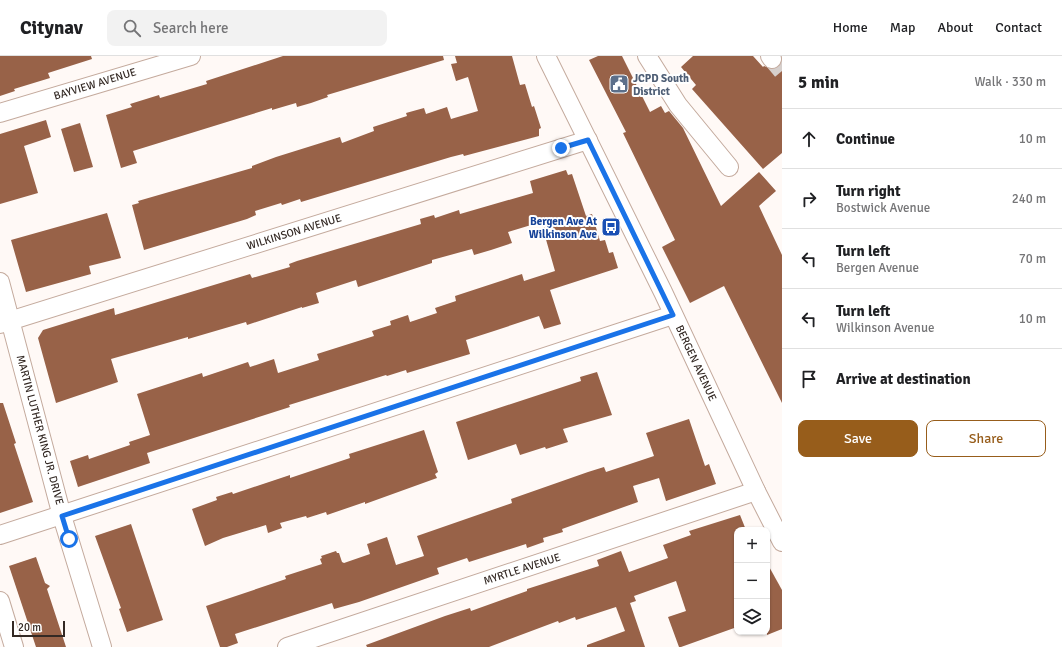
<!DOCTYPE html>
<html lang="en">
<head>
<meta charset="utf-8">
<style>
	body { margin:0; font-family:Signika,sans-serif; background:#f2f2f2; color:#202124 }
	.controls { position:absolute; right:12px; bottom:12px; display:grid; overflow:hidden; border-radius:8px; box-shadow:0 1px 3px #0004 }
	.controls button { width:36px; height:36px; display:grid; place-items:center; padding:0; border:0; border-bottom:1px solid #e0e0e0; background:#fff; color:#202124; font:20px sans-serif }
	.scale { position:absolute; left:12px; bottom:10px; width:53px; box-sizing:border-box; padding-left:4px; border:2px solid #332924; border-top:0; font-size:11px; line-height:14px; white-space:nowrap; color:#332924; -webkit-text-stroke:3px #fff; paint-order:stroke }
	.stop { position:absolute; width:12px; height:12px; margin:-9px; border:3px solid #1a73e8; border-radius:50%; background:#fff }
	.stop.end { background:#1a73e8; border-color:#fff; box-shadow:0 1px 4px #0008 }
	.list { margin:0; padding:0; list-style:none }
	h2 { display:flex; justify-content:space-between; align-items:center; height:52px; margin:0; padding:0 16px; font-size:17px }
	h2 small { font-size:13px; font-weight:400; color:#757577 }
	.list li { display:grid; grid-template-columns:26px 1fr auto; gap:12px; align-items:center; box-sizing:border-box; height:60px; padding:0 16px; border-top:1px solid #e0e0e0 }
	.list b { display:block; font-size:15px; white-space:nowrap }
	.list p { margin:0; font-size:13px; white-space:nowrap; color:#757577 }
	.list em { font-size:13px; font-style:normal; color:#757577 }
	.actions { display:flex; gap:8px; padding:12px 16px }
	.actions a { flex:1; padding:9px 0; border:1px solid #975d1b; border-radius:8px; text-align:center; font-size:14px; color:#975d1b }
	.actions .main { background:#975d1b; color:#fff }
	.icon { flex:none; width:22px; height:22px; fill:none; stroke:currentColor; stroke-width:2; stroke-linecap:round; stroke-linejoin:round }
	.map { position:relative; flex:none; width:782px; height:591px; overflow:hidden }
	header { display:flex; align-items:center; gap:24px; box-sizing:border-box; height:56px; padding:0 20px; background:#fff; border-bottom:1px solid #e0e0e0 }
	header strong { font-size:19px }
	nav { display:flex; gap:22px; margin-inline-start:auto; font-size:14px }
	.search { width:280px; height:36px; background:#f2f2f2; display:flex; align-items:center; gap:10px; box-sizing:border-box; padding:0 14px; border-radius:8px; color:#757577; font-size:15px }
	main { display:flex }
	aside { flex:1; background:#fff }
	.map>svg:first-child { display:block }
	.building { fill:#986248 }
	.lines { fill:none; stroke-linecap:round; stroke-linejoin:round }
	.minor-tunnel { stroke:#d6cfcc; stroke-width:18; stroke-dasharray:18 9; stroke-linecap:butt }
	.minor-casing { stroke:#c4aa9d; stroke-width:20 }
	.minor { stroke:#fff; stroke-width:18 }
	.route { stroke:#1a73e8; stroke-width:5 }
	.labels { text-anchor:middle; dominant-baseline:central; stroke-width:4; stroke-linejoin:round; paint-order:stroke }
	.service-label { font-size:11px; font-weight:bold; fill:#4e5e75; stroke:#fff; text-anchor:start }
	.street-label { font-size:11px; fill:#332924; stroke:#fff }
	.transit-label { font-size:11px; font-weight:bold; fill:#164399; stroke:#fff; text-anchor:end }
</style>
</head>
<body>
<header>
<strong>Citynav</strong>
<div class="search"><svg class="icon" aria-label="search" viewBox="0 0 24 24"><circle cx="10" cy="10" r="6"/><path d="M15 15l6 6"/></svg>Search here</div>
<nav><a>Home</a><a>Map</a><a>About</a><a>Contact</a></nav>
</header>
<main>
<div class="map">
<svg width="782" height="591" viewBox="0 0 782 591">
	<rect width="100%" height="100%" fill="#fff9f6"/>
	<g class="building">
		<path d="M0 0H91L92 3 48 17 50 22 14 33 15 35 0 40Z"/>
		<path d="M283 0H443L444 4 327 39 328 41 311 47 297 51 296 47 272 54V52L133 95 137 107 121 112 106 59 132 51 130 48 159 39 160 42 207 28 206 25Z"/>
		<path d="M455 0H512L520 29 525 28 532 51 534 50 541 72 539 73V80L464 100 463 98 451 101 301 146 300 143 282 149 281 147 255 155 256 159 247 163 144 194 132 149 139 147 138 145 252 112V110L276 101 340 81 342 87 374 75 373 71 407 60 406 57 424 52 426 58 447 51 451 63 478 55 468 21 456 25 451 8 457 7Z"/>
		<path d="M598 0H622L650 56 661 50 665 57 669 55 683 72 721 150 759 116 776 135 759 150 782 199V347L724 230 690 247 662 191 675 184 623 77 626 76 589 4Z"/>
		<path d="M693 0H753L763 11 764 10 772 13 778 11 782 5V97L763 113 692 33 696 29 681 11Z"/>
		<path d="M46 64 51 81 24 90 38 137 0 148V78Z"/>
		<path d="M80 67 93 111 74 116 61 73Z"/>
		<path d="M566 114 568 119 572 118 586 160 592 158 600 185 605 184 609 197 613 196 618 212 550 234 561 268 544 273 539 260 494 275 466 284 470 298 407 317 406 314 387 320 386 319 289 349 290 351 147 397 150 407 78 431 70 405 88 399 89 403 130 389 129 386 150 379 137 338 202 317 203 321 248 306 250 311 274 303 278 317 319 304 317 298 374 280 372 275 391 269 390 265 408 259 410 266 437 257 435 252 456 245 455 240 522 218 524 225 555 215 541 166 508 176 512 187 491 194 474 199 472 193 432 204V207L358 231 356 224 316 237 319 247 302 252V251L247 269 246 266 188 283V281L111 303 118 326 56 347 38 282 43 274 114 252 115 259 250 218 252 222 290 211 289 208 297 205 421 168 420 163 434 159 435 162 459 154 460 158 533 137 530 125Z"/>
		<path d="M107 157 121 202 89 210 91 218 26 236 11 184Z"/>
		<path d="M597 316 612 359 563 373 568 386 546 393 545 391 520 399 516 388 468 404 456 366 581 325 580 321Z"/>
		<path d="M0 347H3L16 387 14 388 33 446 0 457Z"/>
		<path d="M689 363 705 410 709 408 716 428 666 445 659 422 633 430 638 446 562 473 563 476 543 482 544 486 527 492 526 488 469 506 467 502 437 512 439 518 359 546 334 553 332 547 235 578 238 587 227 591H220L206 550 286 523 285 520 322 508 320 503 322 502 321 500 336 495 337 497H339L342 506 344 507 370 498 367 488 387 481 396 509 424 500 417 480 512 447 511 443 588 416 604 411 606 416 654 400 646 377Z"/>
		<path d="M424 374 438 416 435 418 437 422 365 448V446L327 459 326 456 307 462 306 460 280 467 282 472 268 477 266 469 223 482 205 490 192 453 217 444 216 441 232 436 233 438 290 419V422L350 402 349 398Z"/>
		<path d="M740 459 746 474H737V571L681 591H679L668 561 686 555 676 525 634 540 636 545 630 547 645 591H587V589L625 575 616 551 576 564 575 561 559 567 558 565 489 591H367L366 589 445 560 470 552 471 555 527 535V533L599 510 597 504 621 495 629 516 668 502 663 489 691 479 689 475Z"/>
		<path d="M131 468 163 564 127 576 119 553 121 552 95 480Z"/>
		<path d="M36 501 45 527 50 530 47 533 66 591H36L9 510Z"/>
		<path d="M767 507 782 534V573L767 579Z"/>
	</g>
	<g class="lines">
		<path class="minor-tunnel" d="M772 3 782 15"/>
		<defs>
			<g id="minor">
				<path d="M546 0 663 236 756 435 782 486"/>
				<path d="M647 0 678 49 729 111"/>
				<path d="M770 0 772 3"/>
				<path d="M0 57 191 0"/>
				<path d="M0 226 62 460 102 591"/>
				<path d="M0 268 588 84"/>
				<path d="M0 479 673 259"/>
				<path d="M0 545 14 591"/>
				<path d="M287 591 756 435"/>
			</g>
		</defs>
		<use href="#minor" class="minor-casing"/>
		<use href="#minor" class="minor"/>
	</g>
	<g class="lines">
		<path class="route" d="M69 483 62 460 673 259 588 84 561 92"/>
	</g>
	<defs>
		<symbol id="civic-square" viewBox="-11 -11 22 22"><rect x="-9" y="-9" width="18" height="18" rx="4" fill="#5c6f8a" stroke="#fff"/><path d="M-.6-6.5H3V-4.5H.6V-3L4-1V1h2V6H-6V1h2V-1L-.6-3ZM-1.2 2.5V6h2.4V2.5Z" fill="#fff"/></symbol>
		<symbol id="bus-square" viewBox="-11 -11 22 22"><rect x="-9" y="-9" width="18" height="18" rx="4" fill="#1a4fb4" stroke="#fff"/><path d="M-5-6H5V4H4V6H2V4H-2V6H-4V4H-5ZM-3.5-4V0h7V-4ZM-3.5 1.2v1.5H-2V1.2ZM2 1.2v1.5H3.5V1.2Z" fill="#fff"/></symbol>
	</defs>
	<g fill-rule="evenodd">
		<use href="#civic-square" x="608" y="17" width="22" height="22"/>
		<use href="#bus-square" x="600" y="160" width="22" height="22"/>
	</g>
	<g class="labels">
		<g class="service-label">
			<text x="633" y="22">JCPD South<tspan x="633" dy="13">District</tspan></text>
		</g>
		<g class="street-label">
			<text transform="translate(95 28) rotate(-17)">BAYVIEW AVENUE</text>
			<text transform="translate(294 176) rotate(-17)">WILKINSON AVENUE</text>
			<text transform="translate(696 307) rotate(65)">BERGEN AVENUE</text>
			<text transform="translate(40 374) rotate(75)">MARTIN LUTHER KING JR. DRIVE</text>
			<text transform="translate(522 513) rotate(-18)">MYRTLE AVENUE</text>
		</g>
		<g class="transit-label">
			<text x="597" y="165">Bergen Ave At<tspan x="597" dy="13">Wilkinson Ave</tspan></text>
		</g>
	</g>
</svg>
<div class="controls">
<button>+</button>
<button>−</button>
<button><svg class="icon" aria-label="layers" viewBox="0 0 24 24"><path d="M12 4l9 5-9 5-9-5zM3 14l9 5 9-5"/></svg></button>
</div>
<div class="scale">20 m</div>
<div class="stop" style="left:69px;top:483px"></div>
<div class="stop end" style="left:561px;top:92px"></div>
</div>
<aside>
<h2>5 min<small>Walk · 330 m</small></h2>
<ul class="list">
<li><svg class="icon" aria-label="ahead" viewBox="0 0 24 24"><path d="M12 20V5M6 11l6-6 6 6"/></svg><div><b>Continue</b></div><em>10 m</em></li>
<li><svg class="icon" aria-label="right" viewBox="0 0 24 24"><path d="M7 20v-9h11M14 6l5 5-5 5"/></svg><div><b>Turn right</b><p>Bostwick Avenue</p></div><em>240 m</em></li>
<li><svg class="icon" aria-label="left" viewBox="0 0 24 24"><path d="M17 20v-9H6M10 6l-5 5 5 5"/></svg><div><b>Turn left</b><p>Bergen Avenue</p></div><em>70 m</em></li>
<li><svg class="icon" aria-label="left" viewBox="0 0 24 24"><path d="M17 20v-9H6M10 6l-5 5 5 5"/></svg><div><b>Turn left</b><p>Wilkinson Avenue</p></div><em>10 m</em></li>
<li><svg class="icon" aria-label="arrive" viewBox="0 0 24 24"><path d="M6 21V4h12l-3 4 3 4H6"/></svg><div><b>Arrive at destination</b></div></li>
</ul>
<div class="actions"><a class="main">Save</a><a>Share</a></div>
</aside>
</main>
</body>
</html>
